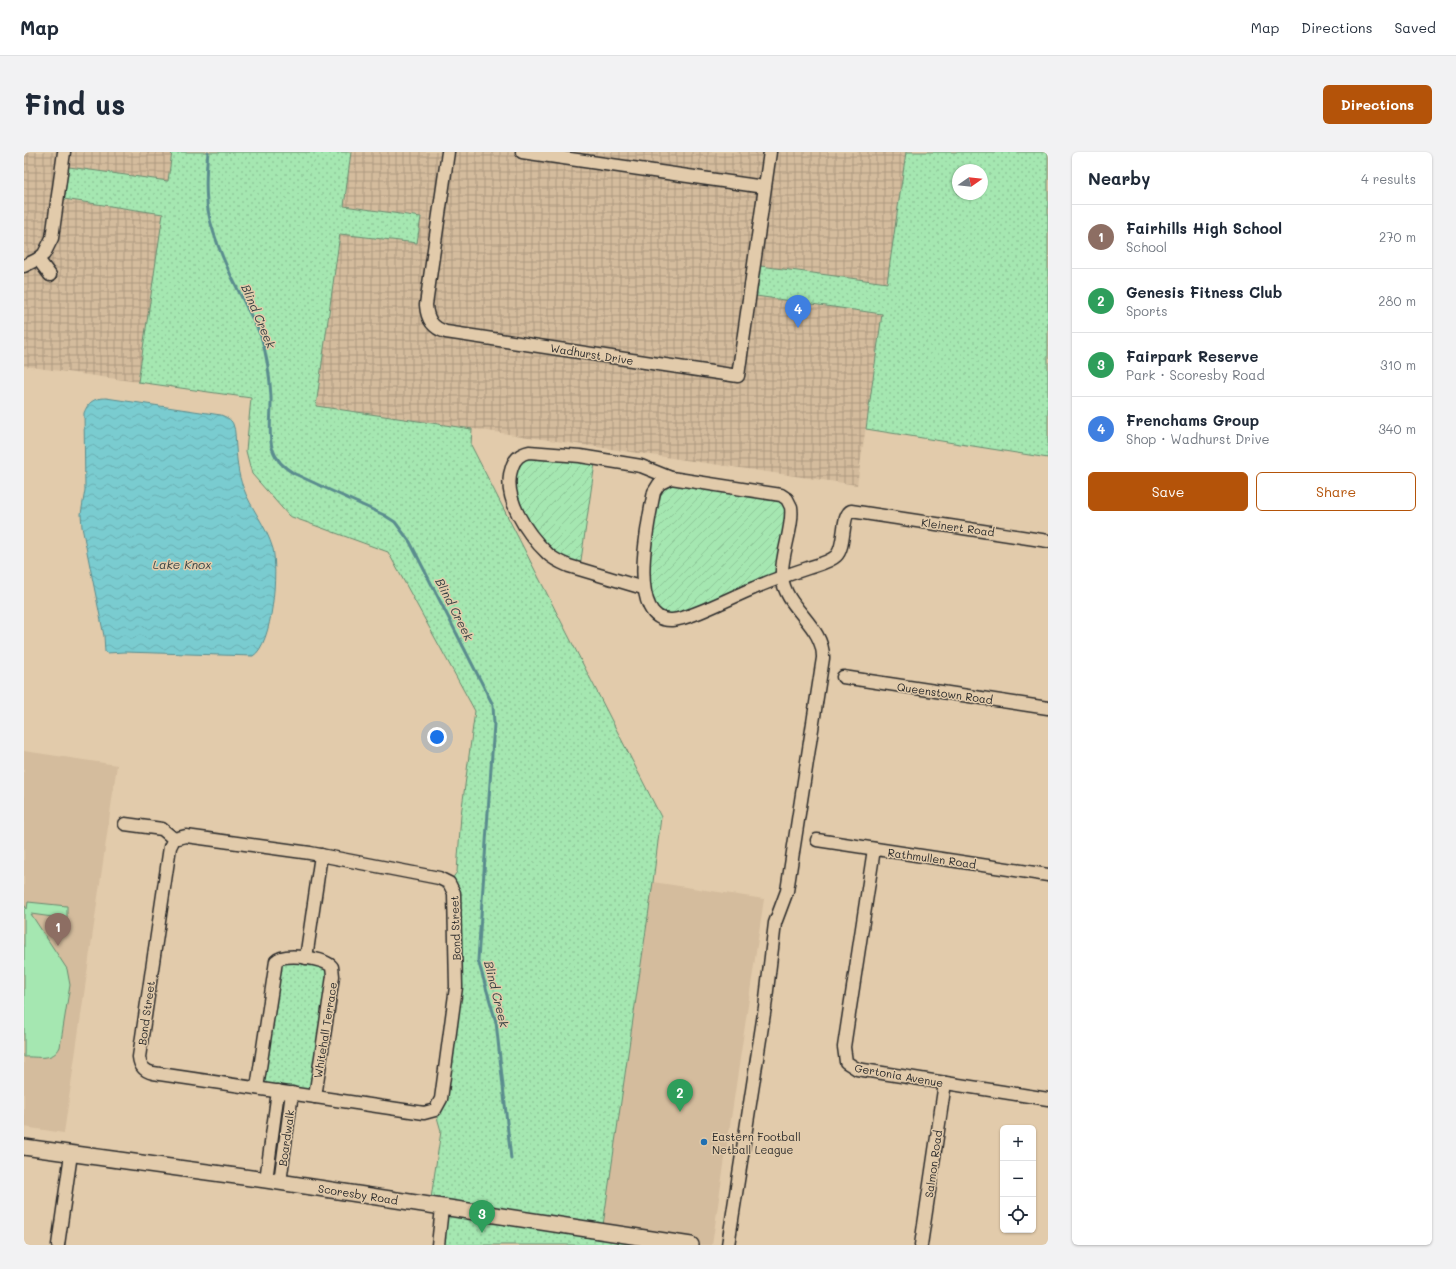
<!DOCTYPE html>
<html lang="en">
<head>
<meta charset="utf-8">
<style>
	body { margin:0; font-family:Mali,sans-serif; background:#f2f2f3; color:#1f2937 }
	.controls { position:absolute; right:12px; bottom:12px; display:grid; overflow:hidden; border-radius:6px; box-shadow:0 1px 3px #0004 }
	.controls button { width:36px; height:36px; display:grid; place-items:center; padding:0; border:0; border-bottom:1px solid #e0e1e3; background:#fff; color:#1f2937; font:20px sans-serif }
	.compass { position:absolute; left:928px; top:12px; width:36px; height:36px; border-radius:50%; background:#fff; box-shadow:0 1px 3px #0004; rotate:76deg }
	.you { position:absolute; left:413px; top:585px; width:14px; height:14px; margin:-10px; border:3px solid #fff; border-radius:50%; background:#1a73e8; box-shadow:0 0 0 6px #1a73e833 }
	.badge { display:grid; place-items:center; width:26px; height:26px; border-radius:50%; background:#b45309; color:#fff; font-size:13px; font-weight:700 }
	.pin { position:absolute; translate:-50% -33px; filter:drop-shadow(0 1px 2px #0008) }
	.pin::after { content:''; position:absolute; top:21px; width:14px; height:12px; background:inherit; clip-path:polygon(0 0,100% 0,50% 100%) }
	.list { margin:0; padding:0; list-style:none }
	h2 { display:flex; justify-content:space-between; align-items:center; height:52px; margin:0; padding:0 16px; font-size:17px }
	h2 small { font-size:13px; font-weight:400; color:#747a83 }
	.list li { display:grid; grid-template-columns:26px 1fr auto; gap:12px; align-items:center; box-sizing:border-box; height:64px; padding:0 16px; border-top:1px solid #e0e1e3 }
	.list b { display:block; font-size:15px; white-space:nowrap }
	.list p { margin:0; font-size:13px; white-space:nowrap; color:#747a83 }
	.list em { font-size:13px; font-style:normal; color:#747a83 }
	.actions { display:flex; gap:8px; padding:12px 16px }
	.actions a { flex:1; padding:9px 0; border:1px solid #b45309; border-radius:6px; text-align:center; font-size:14px; color:#b45309 }
	.actions .main { background:#b45309; color:#fff }
	.icon { flex:none; width:22px; height:22px; fill:none; stroke:currentColor; stroke-width:2; stroke-linecap:round; stroke-linejoin:round }
	.map { position:relative; flex:none; width:1024px; height:1093px; overflow:hidden; border-radius:6px }
	header { display:flex; align-items:center; gap:24px; box-sizing:border-box; height:56px; padding:0 20px; background:#fff; border-bottom:1px solid #e0e1e3 }
	header strong { font-size:19px }
	nav { display:flex; gap:22px; margin-inline-start:auto; font-size:14px }
	.intro { display:flex; align-items:center; justify-content:space-between; box-sizing:border-box; height:96px; padding:0 24px }
	h1 { margin:0; font-size:28px }
	.button { padding:10px 18px; border-radius:6px; background:#b45309; color:#fff; font-size:14px; font-weight:700 }
	main { display:flex; gap:24px; padding:0 24px }
	aside { flex:1; background:#fff; border-radius:6px; box-shadow:0 1px 3px #0004 }
	.map>svg:first-child { display:block }
	.built { fill:#d4bc9d }
	.industrial { fill:url(#industrial-grid) }
	.grass { fill:url(#grass-dots); stroke:#68896e; fill-rule:evenodd }
	.garden { fill:url(#garden-furrows); stroke:#68896e }
	.pitch { fill:#a5e7b1; stroke:#68896e }
	.water { fill:url(#water-waves); stroke:#5a8c8e }
	.lines { fill:none; stroke-linecap:round; stroke-linejoin:round }
	.stream { stroke:#5a8c8e; stroke-width:3 }
	.minor-casing { stroke:#2b2b2b; stroke-width:15 }
	.major-casing { stroke:#2b2b2b; stroke-width:18 }
	.minor { stroke:#e2cbab; stroke-width:12 }
	.major { stroke:#e2cbab; stroke-width:15 }
	.poi-dot { fill:#1f6fb2; stroke:#e2cbab; stroke-width:1.5 }
	.labels { text-anchor:middle; dominant-baseline:central; stroke-width:3; stroke-linejoin:round; paint-order:stroke }
	.street-label { font-size:11px; fill:#2b2b2b; stroke:#e2cbab }
	.poi-label { font-size:11px; fill:#2b2b2b; stroke:#e2cbab; text-anchor:start }
	.water-label { font-size:12px; font-style:italic; fill:#374344; stroke:#e2cbab }
</style>
</head>
<body>
<header>
<strong>Map</strong>
<nav><a>Map</a><a>Directions</a><a>Saved</a></nav>
</header>
<div class="intro"><h1>Find us</h1><a class="button">Directions</a></div>
<main>
<div class="map">
<svg width="1024" height="1093" viewBox="0 0 1024 1093">
	<defs>
		<pattern id="industrial-grid" width="8" height="8" patternUnits="userSpaceOnUse"><rect width="8" height="8" fill="#d4bc9d"/><path d="M0 4h8M4 0v8" fill="none" stroke="#ac9980"/></pattern>
		<pattern id="grass-dots" width="8" height="8" patternUnits="userSpaceOnUse"><rect width="8" height="8" fill="#a5e7b1"/><path d="M2 2h.1M6 6h.1" fill="none" stroke="#8ec698" stroke-width="1.8" stroke-linecap="round"/></pattern>
		<pattern id="garden-furrows" width="10" height="10" patternUnits="userSpaceOnUse"><rect width="10" height="10" fill="#a5e7b1"/><path d="M-1 1l2-2M0 10L10 0M9 11l2-2" fill="none" stroke="#8ec698"/></pattern>
		<pattern id="water-waves" width="16" height="10" patternUnits="userSpaceOnUse"><rect width="16" height="10" fill="#7accd0"/><path d="M0 5q4-4 8 0t8 0" fill="none" stroke="#6aafb3"/></pattern>
	</defs>
	<rect width="100%" height="100%" fill="#e2cbab"/>
	<filter id="ink" filterUnits="userSpaceOnUse"><feTurbulence type="fractalNoise" baseFrequency=".025" numOctaves="2"/><feDisplacementMap in="SourceGraphic" scale="8" xChannelSelector="R" yChannelSelector="G"/><feConvolveMatrix kernelMatrix="1 2 1 2 8 2 1 2 1" color-interpolation-filters="sRGB"/></filter>
	<g filter="url(#ink)">
		<g class="built">
			<path d="M0 599 93 613 40 981 0 975Z"/>
			<path d="M629 730 740 747 688 1093H667L578 1080Z"/>
		</g>
		<g class="industrial">
			<path d="M0 0H148L144 29 38 14 51 49 139 62 114 230 0 214Z"/>
			<path d="M327 0H882L863 131 729 113 725 143 859 162 833 333 292 254 316 82 392 91 397 65 320 54Z"/>
		</g>
		<g class="grass">
			<path d="M148 0H327L320 54 397 65 393 91 316 82 292 254 448 277 447 293 637 665 629 730 578 1080 667 1093H414L418 1056 406 1053 417 979 411 958 432 844 425 731 433 720 437 663 451 559 364 400 265 364 228 322 222 299 227 246 114 230 139 62 33 46 38 14 144 29Z"/>
			<path d="M882 0H1024V306L842 277 858 162 725 143 729 113 863 131ZM934 18H958V42H934Z"/>
			<path d="M252 809 306 812 291 945 233 936Z"/>
		</g>
		<g class="garden">
			<path d="M500 304 571 311 556 415 540 409 515 389 490 344 491 313Z"/>
			<path d="M647 330 757 348 763 356 756 422 658 463 634 460 622 432 633 341Z"/>
		</g>
		<path class="pitch" d="M4 750 43 754V767L7 762 43 817 46 833 36 895C29 910 13 904 0 905V753L3 757Z"/>
		<path class="water" d="M82 246 197 263C202 265 207 267 209 272 212 279 211 288 212 296 213 309 214 322 219 335 227 357 242 373 249 397 254 418 249 492 229 504L101 500 83 501 81 500 80 484 58 375 57 362 61 338 60 261C64 250 70 246 82 246Z"/>
		<g class="lines">
			<path class="stream" d="M184 0C182 19 181 39 184 58 191 99 219 146 237 184 243 204 246 224 247 245 248 277 237 303 271 322L360 363 371 370 386 390 469 553 470 572 454 808 472 870 487 1007"/>
			<defs>
				<g id="minor">
					<path d="M424 0 402 153C403 167 408 176 422 180L714 224 746 0"/>
					<path d="M498 0 740 35"/>
					<path d="M0 114 14 107"/>
					<path d="M26 123 14 107 20 102 28 86 40 0"/>
					<path d="M647 326 635 332 630 340C625 366 601 470 648 468 667 467 710 444 730 436 748 428 766 422 784 416 793 413 806 410 812 404 822 395 817 363 827 359L1024 389"/>
					<path d="M619 436 545 414C538 411 530 408 524 402 503 382 477 345 488 315 491 306 496 302 505 300L556 304 617 314 647 326 757 343 763 347 767 355C770 375 756 405 758 425 761 456 800 474 799 506L763 739 751 771 741 855 704 1093"/>
					<path d="M819 525 1024 556"/>
					<path d="M101 672 138 677 150 687"/>
					<path d="M162 684 286 701 415 726 425 731 430 741 432 835 417 947 411 958 400 961 129 921C120 919 116 914 115 905L146 695 150 687Z"/>
					<path d="M793 688 1024 723"/>
					<path d="M850 697 820 895 822 910 833 917 1024 947"/>
					<path d="M282 806 297 703"/>
					<path d="M233 936 252 809C260 800 301 806 308 815L309 824 291 945"/>
					<path d="M242 1028 254 939"/>
					<path d="M256 1030 268 941"/>
					<path d="M34 1093 47 1002"/>
					<path d="M414 1093 418 1056"/>
					<path d="M897 1093 921 931"/>
				</g>
				<path id="major" d="M0 995 242 1028 667 1093"/>
			</defs>
			<use href="#minor" class="minor-casing"/>
			<use href="#major" class="major-casing"/>
			<use href="#minor" class="minor"/>
			<use href="#major" class="major"/>
		</g>
	</g>
	<circle class="poi-dot" cx="680" cy="990" r="4"/>
	<g class="labels">
		<g class="street-label">
			<text transform="translate(568 202) rotate(9)">Wadhurst Drive</text>
			<text transform="translate(934 375) rotate(8)">Kleinert Road</text>
			<text transform="translate(921 541) rotate(8)">Queenstown Road</text>
			<text transform="translate(908 706) rotate(8)">Rathmullen Road</text>
			<text transform="translate(431 776) rotate(-92)">Bond Street</text>
			<text transform="translate(122 861) rotate(-82)">Bond Street</text>
			<text transform="translate(301 878) rotate(-81)">Whitehall Terrace</text>
			<text transform="translate(875 923) rotate(10)">Gertonia Avenue</text>
			<text transform="translate(262 986) rotate(-82)">Boardwalk</text>
			<text transform="translate(909 1012) rotate(-82)">Salmon Road</text>
			<text transform="translate(334 1042) rotate(9)">Scoresby Road</text>
		</g>
		<g class="poi-label">
			<text x="688" y="984">Eastern Football<tspan x="688" dy="13">Netball League</tspan></text>
		</g>
		<g class="water-label">
			<text transform="translate(235 164) rotate(67)">Blind Creek</text>
			<text x="158" y="412">Lake Knox</text>
			<text transform="translate(431 457) rotate(63)">Blind Creek</text>
			<text transform="translate(473 842) rotate(76)">Blind Creek</text>
		</g>
	</g>
</svg>
<div class="controls">
<button>+</button>
<button>−</button>
<button><svg class="icon" aria-label="locate" viewBox="0 0 24 24"><circle cx="12" cy="12" r="6"/><path d="M12 2v4M12 18v4M2 12h4M18 12h4"/></svg></button>
</div>
<svg class="compass" viewBox="-18 -18 36 36"><path d="M0-13l5 13h-10z" fill="#e53935"/><path d="M0 13l5-13h-10z" fill="#747a83"/></svg>
<div class="you"></div>
<div class="pin badge" style="left:34px;top:794px;background:#8d6e63">1</div>
<div class="pin badge" style="left:656px;top:960px;background:#2e9e5b">2</div>
<div class="pin badge" style="left:458px;top:1081px;background:#2e9e5b">3</div>
<div class="pin badge" style="left:774px;top:176px;background:#3f7fe0">4</div>
</div>
<aside>
<h2>Nearby<small>4 results</small></h2>
<ul class="list">
<li><span class="badge" style="background:#8d6e63">1</span><div><b>Fairhills High School</b><p>School</p></div><em>270 m</em></li>
<li><span class="badge" style="background:#2e9e5b">2</span><div><b>Genesis Fitness Club</b><p>Sports</p></div><em>280 m</em></li>
<li><span class="badge" style="background:#2e9e5b">3</span><div><b>Fairpark Reserve</b><p>Park · Scoresby Road</p></div><em>310 m</em></li>
<li><span class="badge" style="background:#3f7fe0">4</span><div><b>Frenchams Group</b><p>Shop · Wadhurst Drive</p></div><em>340 m</em></li>
</ul>
<div class="actions"><a class="main">Save</a><a>Share</a></div>
</aside>
</main>
</body>
</html>
